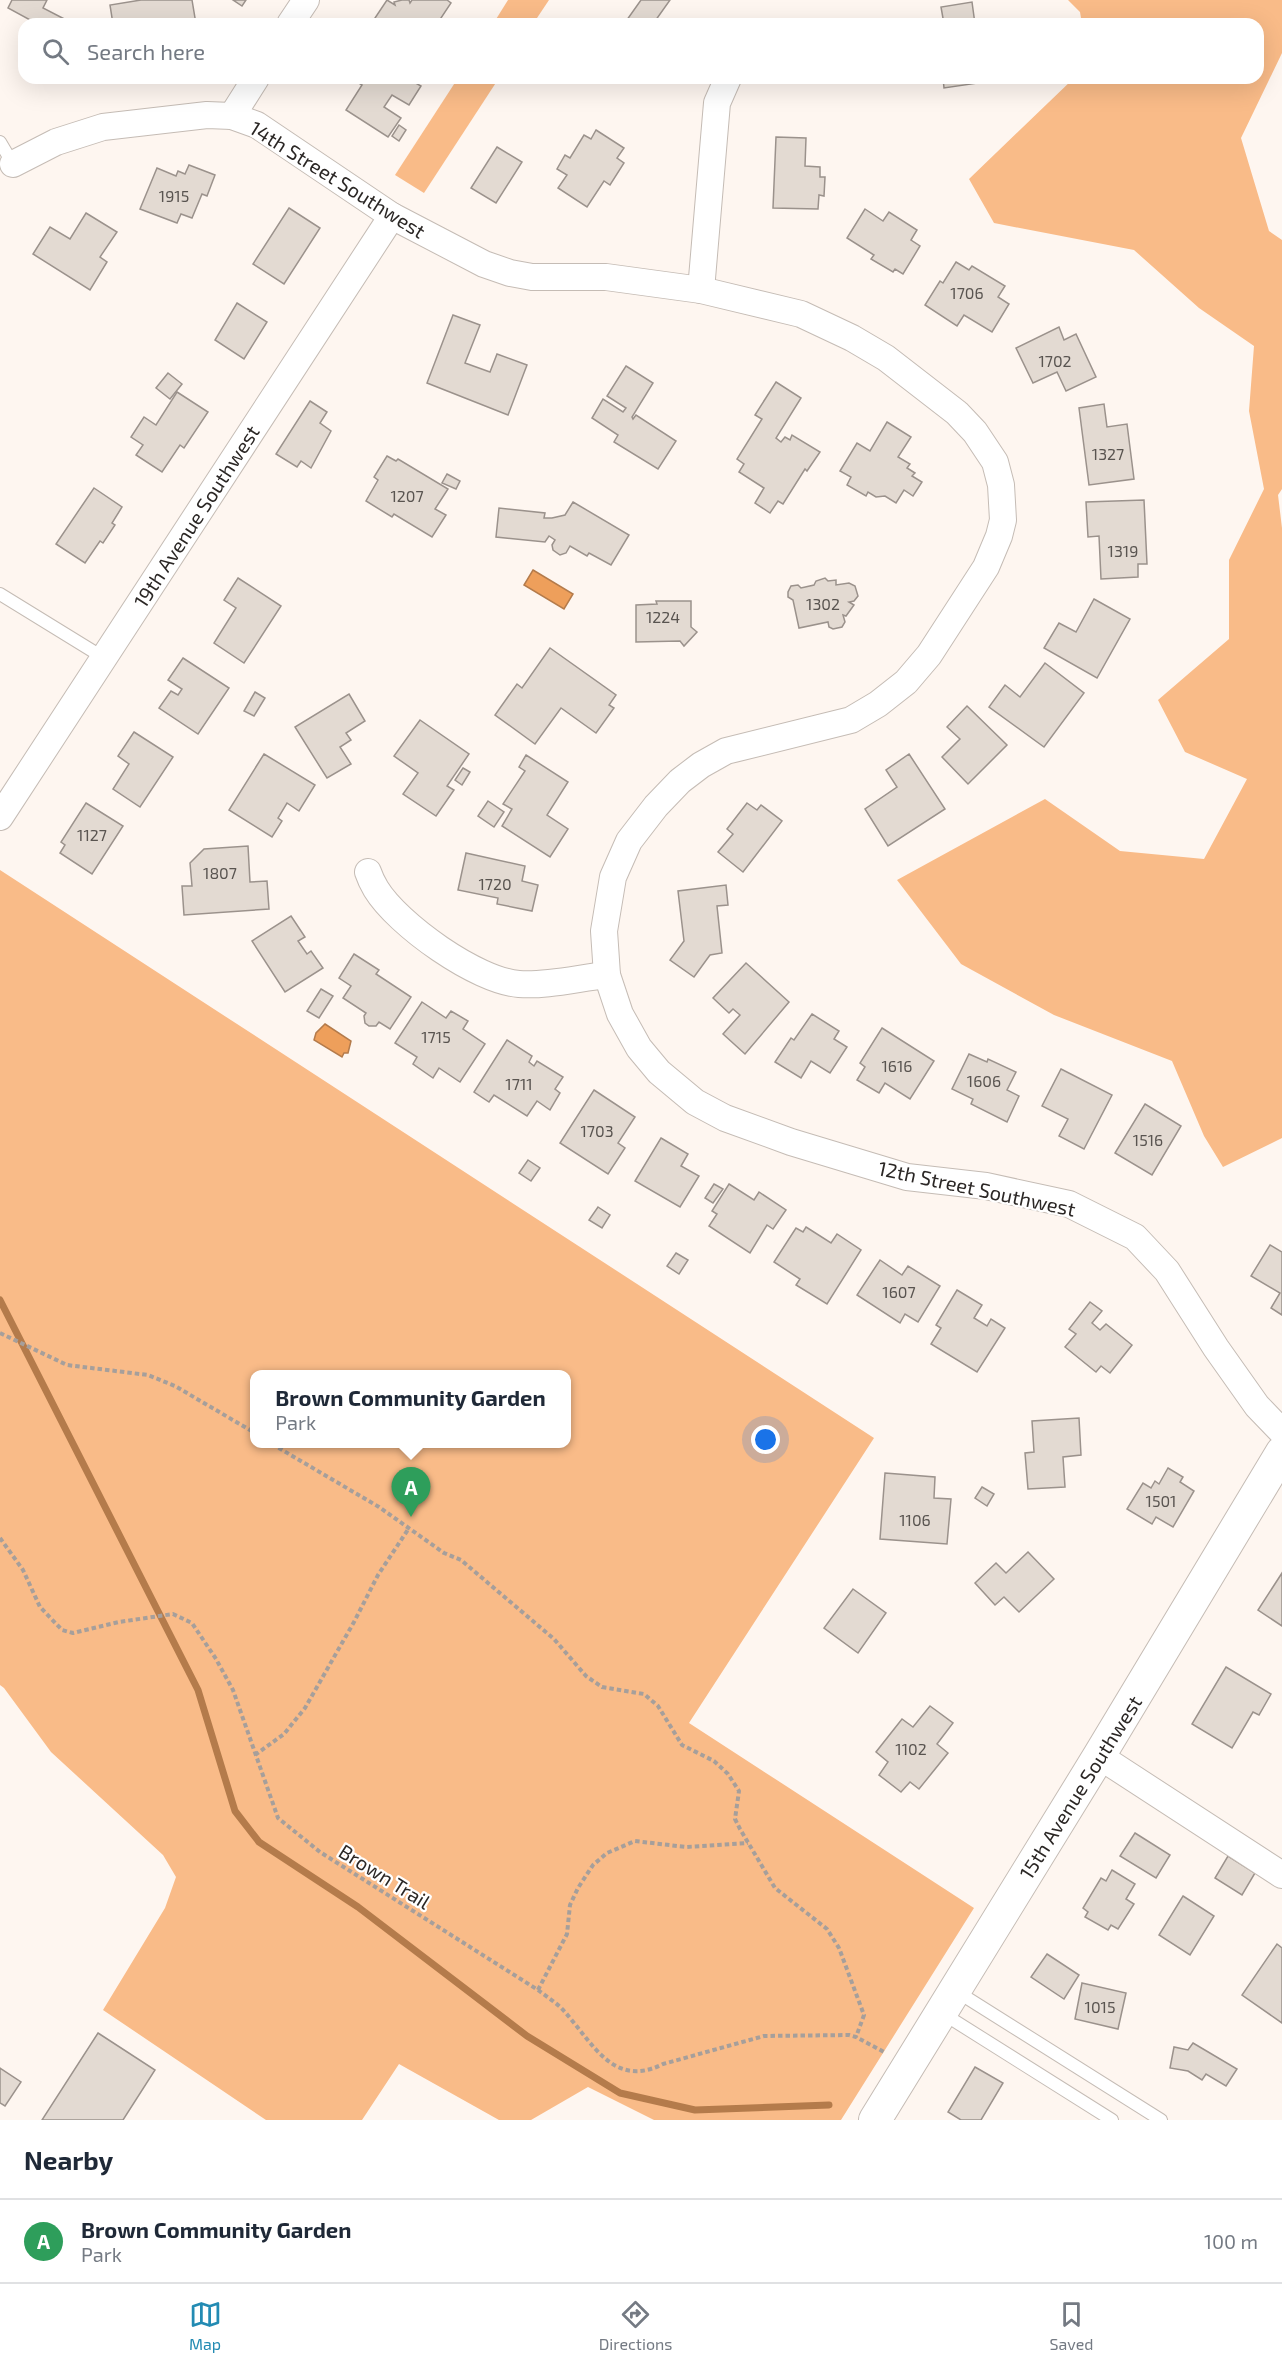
<!DOCTYPE html>
<html lang="en">
<head>
<meta charset="utf-8">
<style>
	body { margin:0; font-family:"Exo 2",sans-serif; background:#f6f6f7; color:#1f2937 }
	.you { position:absolute; left:766px; top:1440px; width:21px; height:21px; margin:-15px; border:4px solid #fff; border-radius:50%; background:#1a73e8; box-shadow:0 0 0 9px #1a73e833 }
	.badge { display:grid; place-items:center; width:39px; height:39px; border-radius:50%; background:#238bb3; color:#fff; font-size:20px; font-weight:700 }
	.pin { position:absolute; translate:-50% -50px; filter:drop-shadow(0 2px 3px #0008) }
	.pin::after { content:''; position:absolute; top:32px; width:21px; height:18px; background:inherit; clip-path:polygon(0 0,100% 0,50% 100%) }
	.popup { position:absolute; left:250px; top:1370px; width:321px; height:78px; box-sizing:border-box; display:grid; place-content:center; border-radius:12px; background:#fff; filter:drop-shadow(0 2px 4px #0005); font-size:20px; white-space:nowrap; color:#747a83 }
	.popup b { font-size:22px; color:#1f2937 }
	.popup::after { content:''; position:absolute; left:50%; top:100%; margin-left:-12px; border:12px solid transparent; border-top-color:#fff }
	.list { margin:0; padding:0; list-style:none }
	h2 { display:flex; justify-content:space-between; align-items:center; height:78px; margin:0; padding:0 24px; font-size:26px }
	h2 small { font-size:20px; font-weight:400; color:#747a83 }
	.list li { display:grid; grid-template-columns:39px 1fr auto; gap:18px; align-items:center; box-sizing:border-box; height:84px; padding:0 24px; border-top:2px solid #e0e1e3 }
	.list b { display:block; font-size:22px; white-space:nowrap }
	.list p { margin:0; font-size:20px; white-space:nowrap; color:#747a83 }
	.list em { font-size:20px; font-style:normal; color:#747a83 }
	.icon { flex:none; width:33px; height:33px; fill:none; stroke:currentColor; stroke-width:2; stroke-linecap:round; stroke-linejoin:round }
	.map { position:relative; flex:none; width:1282px; height:2120px; overflow:hidden }
	.search { position:absolute; background:#fff; box-shadow:0 6px 24px #0002; left:18px; right:18px; top:18px; height:66px; display:flex; align-items:center; gap:15px; box-sizing:border-box; padding:0 21px; border-radius:18px; color:#747a83; font-size:22px }
	.sheet { height:162px; background:#fff }
	nav { display:flex; justify-content:space-around; align-items:center; box-sizing:border-box; height:84px; border-top:2px solid #e0e1e3; background:#fff; font-size:16px; color:#747a83 }
	nav a { display:grid; justify-items:center; gap:3px }
	nav .on { color:#238bb3 }
	.map>svg:first-child { display:block }
	.green { fill:#f9bb88; fill-rule:evenodd }
	.water { fill:#ee9f5b; stroke:#b47b4b; stroke-width:1.5 }
	.lines { fill:none; stroke-linecap:round; stroke-linejoin:round }
	.stream { stroke:#b47b4b; stroke-width:7 }
	.building { fill:#e3dad2; stroke:#9b928c; stroke-width:1.5 }
	.service-casing { stroke:#c5bcb5; stroke-width:14 }
	.minor-casing { stroke:#c5bcb5; stroke-width:28 }
	.tertiary-casing { stroke:#c5bcb5; stroke-width:34 }
	.path { stroke:#a69f9b; stroke-width:4; stroke-dasharray:4.5 3; stroke-linecap:butt }
	.service { stroke:#fff; stroke-width:12 }
	.minor { stroke:#fff; stroke-width:26 }
	.tertiary { stroke:#fff; stroke-width:32 }
	.labels { text-anchor:middle; dominant-baseline:central; stroke-width:4.5; stroke-linejoin:round; paint-order:stroke }
	.number-label { font-size:16px; fill:#595450 }
	.street-label { font-size:20px; fill:#2b2725; stroke:#fff }
</style>
</head>
<body>
<div class="map">
<svg width="1282" height="2120" viewBox="0 0 1282 2120">
	<rect width="100%" height="100%" fill="#fef6f0"/>
	<g class="green">
		<path d="M508 0H549L533 24H493Z"/>
		<path d="M1068 0H1282V53L1241 138 1269 231 1282 240V489L1278 495 1282 528V1138L1223 1167 1204 1136 1172 1061 1054 1015 961 964 897 880 1045 799 1120 851 1204 859 1247 779 1185 752 1158 700 1229 639V560L1264 489 1249 411 1254 346 1199 308 1134 250 994 223 969 179 1074 78H1258V24H1082L1080 12Z"/>
		<path d="M458 78H499L424 193 395 175Z"/>
		<path d="M0 870 874 1438 689 1723 974 1908 841 2120H654L588 2087 531 2120H499L399 2064 362 2120H266L103 2010 165 1908 176 1877 163 1855 51 1752 4 1688 0 1685ZM255 1374H567V1444H255Z"/>
	</g>
	<g class="water">
		<path d="M533 570 573 594 564 609 524 585Z"/>
		<path d="M325 1024 351 1041 348 1053H344L342 1057 314 1040 316 1033Z"/>
	</g>
	<g class="lines">
		<path class="stream" d="M0 1300 198 1690 235 1811 259 1842 358 1907 527 2036 620 2093 695 2110 829 2105"/>
	</g>
	<g class="building">
		<path d="M12 0H47L43 8 74 24H33L34 22 8 8Z"/>
		<path d="M141 0H192L196 24H113L110 5Z"/>
		<path d="M233 0H246L242 6Z"/>
		<path d="M387 0 395 5 394 2 402 0H409L410 3 412 0H447L451 3 437 24H371Z"/>
		<path d="M641 0H670L653 24H624Z"/>
		<path d="M972 2 975 24H944L941 7Z"/>
		<path d="M351 78H407L421 86 409 105 392 95 384 107 401 118 388 137 346 110 362 85Z"/>
		<path d="M943 78H984L985 82 944 88Z"/>
		<path d="M399 125 406 130 399 141 392 136Z"/>
		<path d="M596 130 624 148 617 158 624 163 610 185 604 181 587 207 558 188 567 175 557 169 565 155 570 158 584 135 591 139Z"/>
		<path d="M776 137 806 138 805 166 820 167V177H825L824 196 819 195 818 209 773 208Z"/>
		<path d="M497 147 522 162 496 203 471 188Z"/>
		<path d="M189 165 215 175 207 196 202 194 192 218 181 214 177 223 140 209 157 168 176 176 178 171 185 174Z"/>
		<path d="M289 208 320 228 284 284 253 264Z"/>
		<path d="M865 209 883 221 889 212 917 230 911 240 920 246 903 274 895 269 893 272 871 259 874 255 847 238Z"/>
		<path d="M86 213 117 232 100 257 107 262 90 290 33 254 50 227 70 239Z"/>
		<path d="M956 262 969 270 972 266 1005 286 998 297 1009 304 992 332 964 315 957 326 925 305 940 281 943 283Z"/>
		<path d="M237 303 267 322 244 359 215 340Z"/>
		<path d="M453 315 480 325 465 363 490 372 497 354 527 365 508 415 427 383Z"/>
		<path d="M1059 327 1064 340 1076 334 1096 377 1066 391 1057 372 1033 383 1016 348Z"/>
		<path d="M626 366 653 383 632 417 633 419 636 415 676 441 658 469 614 442 618 435 592 418 603 399 623 412 626 408 607 396Z"/>
		<path d="M168 373 182 384 170 399 156 388Z"/>
		<path d="M776 382 801 398 776 438 781 442 785 437 790 440 792 435 820 452 807 471 805 469 783 504 778 501 770 513 755 503 764 488 739 472 744 464 737 459 762 419 755 415Z"/>
		<path d="M177 392 208 412 184 448 180 445 162 472 136 455 143 445 131 437 144 417 156 425Z"/>
		<path d="M310 401 327 412 320 423 331 431 311 468 301 461 297 467 276 454Z"/>
		<path d="M1104 404 1107 427 1127 424 1134 479 1089 485 1079 408Z"/>
		<path d="M887 422 911 437 898 457 910 464 907 468 915 473 912 476 922 482 913 496 904 490 896 503 885 496 876 497 868 492 866 496 847 485 851 477 840 471 857 443 870 451Z"/>
		<path d="M387 456 396 461 398 459 448 489 435 509 446 515 432 537 394 514 392 517 366 501 378 480 374 477Z"/>
		<path d="M447 474 460 481 456 489 442 483Z"/>
		<path d="M94 488 122 507 112 523 115 525 103 543 100 541 85 563 56 544Z"/>
		<path d="M1144 500 1147 564H1138V577L1101 579 1099 536 1088 537 1086 502Z"/>
		<path d="M573 502 629 535 611 565 589 553 587 556 570 546 566 553 560 555 553 550 552 545 555 540 549 536 545 542 496 537 499 508 545 513 544 518H552L565 515Z"/>
		<path d="M238 578 281 606 244 663 214 643 236 608 224 600Z"/>
		<path d="M825 578 828 581 836 580V585L849 583 855 586 858 596 854 601 849 602 854 605 846 616 843 615 845 622 842 627 833 629 829 627 828 622 799 628 793 600 788 597V592L791 586 798 585 801 588 814 585 816 581Z"/>
		<path d="M1094 599 1130 619 1097 678 1044 648 1059 623 1076 632Z"/>
		<path d="M656 601H691V627L697 632 684 646 680 641 636 642V605L657 604Z"/>
		<path d="M550 648 616 695 609 705 614 708 596 733 561 708 535 744 495 715 517 684 522 688Z"/>
		<path d="M183 658 229 688 198 734 159 708 171 691 178 695 182 689 168 680Z"/>
		<path d="M1045 663 1084 693 1044 747 989 707 1005 685 1020 697Z"/>
		<path d="M255 692 265 698 254 716 244 711Z"/>
		<path d="M349 694 365 721 346 733 351 740 340 747 351 764 327 778 295 727Z"/>
		<path d="M967 706 1007 745 968 784 942 757 960 739 947 727Z"/>
		<path d="M420 720 469 754 447 786 454 790 436 816 403 794 418 773 394 756Z"/>
		<path d="M134 732 173 757 140 807 113 789 129 764 118 756Z"/>
		<path d="M264 754 315 785 299 811 287 803 278 818 282 821 272 837 229 810Z"/>
		<path d="M909 754 945 809 888 846 865 809 897 787 886 770Z"/>
		<path d="M526 755 568 782 547 815 568 829 550 857 502 826 512 809 503 804 525 771 519 767Z"/>
		<path d="M463 768 470 772 462 785 455 780Z"/>
		<path d="M488 801 504 812 494 827 478 816Z"/>
		<path d="M86 803 123 826 92 874 60 853 65 845 61 842Z"/>
		<path d="M747 803 757 810 761 805 782 821 743 872 718 852 733 834 727 829Z"/>
		<path d="M248 846 250 882 267 881 269 909 184 915 182 886H192L190 863 204 849Z"/>
		<path d="M466 853 525 866 522 881 538 885 532 911 497 904 498 898 458 890Z"/>
		<path d="M726 885 728 905 717 906 722 953 710 955 694 977 670 960 684 941 678 891Z"/>
		<path d="M291 916 305 937 298 941 307 954 311 951 323 968 285 992 252 941Z"/>
		<path d="M354 954 379 970 376 974 411 997 390 1029 379 1022 376 1026H369L365 1023 364 1016 366 1013 343 998 351 986 339 978Z"/>
		<path d="M746 963 789 1002 745 1054 723 1034 740 1015 733 1009 729 1013 713 998Z"/>
		<path d="M321 989 333 996 319 1018 307 1011Z"/>
		<path d="M422 1002 446 1018 451 1011 468 1021 463 1029 485 1044 460 1082 439 1068 433 1078 413 1064 417 1057 395 1043Z"/>
		<path d="M812 1014 839 1031 834 1039 847 1047 830 1073 811 1061 801 1078 775 1062 791 1038 794 1040Z"/>
		<path d="M882 1028 934 1061 910 1099 885 1083 879 1093 857 1080 865 1067 860 1063Z"/>
		<path d="M507 1040 532 1056 529 1062 534 1066 537 1061 563 1077 555 1089 560 1093 550 1110 537 1101 527 1116 494 1095 489 1102 474 1092Z"/>
		<path d="M969 1054 987 1062 988 1059 1016 1072 1007 1090 1019 1096 1007 1122 971 1104 973 1099 952 1089Z"/>
		<path d="M1061 1069 1112 1095 1084 1149 1059 1136 1068 1119 1042 1106Z"/>
		<path d="M594 1090 635 1117 618 1143 625 1148 608 1174 560 1143Z"/>
		<path d="M1145 1104 1181 1126 1152 1175 1115 1153Z"/>
		<path d="M661 1138 688 1154 681 1166 699 1176 680 1207 635 1181Z"/>
		<path d="M528 1160 540 1168 531 1181 519 1173Z"/>
		<path d="M714 1184 723 1189 713 1203 705 1198Z"/>
		<path d="M729 1184 754 1200 759 1192 786 1210 773 1229 767 1225 750 1253 709 1226 717 1214 712 1211Z"/>
		<path d="M598 1207 610 1215 602 1228 589 1220Z"/>
		<path d="M806 1227 831 1243 837 1234 861 1250 827 1304 796 1285 800 1279 774 1262 796 1228 803 1232Z"/>
		<path d="M1270 1245 1282 1252V1315L1271 1308 1280 1293 1251 1276Z"/>
		<path d="M676 1253 688 1260 679 1274 667 1266Z"/>
		<path d="M880 1260 902 1275 908 1266 940 1286 918 1322 905 1314 900 1323 857 1295Z"/>
		<path d="M957 1290 982 1305 974 1318 987 1326 991 1319 1005 1328 977 1372 931 1344 941 1328 936 1325Z"/>
		<path d="M1090 1302 1102 1311 1092 1323 1100 1330 1106 1324 1132 1345 1110 1373 1101 1366 1096 1372 1065 1347 1076 1334 1069 1329Z"/>
		<path d="M1079 1418 1081 1455 1063 1457 1065 1487 1028 1489 1025 1453 1034 1452 1032 1421Z"/>
		<path d="M1168 1468 1183 1477 1180 1482 1194 1491 1173 1527 1156 1517 1152 1524 1127 1509 1143 1483 1151 1488 1155 1481 1159 1484Z"/>
		<path d="M885 1473 935 1477 934 1498 951 1499 947 1544 880 1539Z"/>
		<path d="M982 1487 994 1494 987 1506 975 1498Z"/>
		<path d="M1028 1552 1054 1579 1019 1612 1004 1597 995 1605 975 1583 996 1563 1006 1573Z"/>
		<path d="M1282 1573V1626L1258 1610Z"/>
		<path d="M853 1589 886 1613 858 1653 824 1628Z"/>
		<path d="M1226 1667 1271 1694 1259 1715 1253 1712 1232 1748 1192 1724Z"/>
		<path d="M930 1706 953 1723 937 1744 948 1753 919 1789 910 1782 901 1792 879 1775 888 1762 876 1752 902 1719 913 1727Z"/>
		<path d="M1135 1833 1170 1855 1156 1878 1120 1856Z"/>
		<path d="M1228 1856 1255 1873 1242 1895 1215 1878Z"/>
		<path d="M1112 1870 1135 1884 1126 1899 1134 1904 1118 1929 1111 1925 1108 1930 1085 1917 1088 1912 1083 1908 1101 1878 1106 1881Z"/>
		<path d="M1183 1896 1214 1916 1190 1955 1159 1935Z"/>
		<path d="M1277 1944 1282 1948V2023L1242 1995Z"/>
		<path d="M1047 1954 1079 1975 1064 1999 1031 1977Z"/>
		<path d="M1082 1983 1126 1993 1118 2029 1075 2019Z"/>
		<path d="M98 2033 155 2070 123 2120H42Z"/>
		<path d="M1193 2043 1237 2069 1226 2086 1206 2074 1202 2080 1188 2071 1170 2068 1174 2047 1188 2050Z"/>
		<path d="M975 2067 1003 2083 981 2120H961L948 2112Z"/>
		<path d="M0 2068 21 2082 5 2106 0 2103Z"/>
	</g>
	<g class="lines">
		<defs>
			<g id="service">
				<path d="M0 142 13 164"/>
				<path d="M0 594 104 658"/>
				<path d="M956 1991 1161 2120"/>
				<path d="M942 2013 1112 2120"/>
			</g>
			<g id="minor">
				<path d="M290 24 306 0"/>
				<path d="M232 116 256 78"/>
				<path d="M13 164 56 142 103 127 207 115 232 116 257 125 392 216 484 264 510 273 532 277H606L701 290 801 314 852 338 886 358 957 413 975 432 995 462 1001 485 1003 520 999 536 986 567 929 655 906 682 878 704 851 720 726 751 701 765 680 781 656 806 629 841 613 877 604 931 607 975 620 1014 639 1048 659 1072 695 1102 725 1118 791 1142 907 1177 986 1186 1069 1204 1135 1237 1167 1271 1216 1348 1257 1406 1282 1432"/>
				<path d="M701 290 717 103 728 78"/>
				<path d="M0 817 392 216"/>
				<path d="M368 872C370 878 373 884 376 889 398 925 477 981 519 984 548 986 578 978 607 975"/>
				<path d="M1099 1756 1282 1875"/>
			</g>
			<path id="tertiary" d="M875 2120 1099 1756 1282 1452"/>
		</defs>
		<use href="#service" class="service-casing"/>
		<use href="#minor" class="minor-casing"/>
		<use href="#tertiary" class="tertiary-casing"/>
		<g class="path">
			<path d="M0 1333 67 1365 148 1375 175 1386 255 1433"/>
			<path d="M272 1444 379 1507 444 1553 461 1560 554 1639 586 1676 602 1687 644 1694 658 1706 682 1745 714 1761 728 1774 739 1791 735 1819 740 1829 775 1888 827 1929 839 1948 864 2015 856 2037"/>
			<path d="M0 1538 23 1570 40 1607 62 1630 73 1633 119 1622 173 1614 192 1623 216 1659 233 1690 278 1818 320 1852 538 1990C547 1997 557 2003 564 2011 593 2043 613 2089 663 2064L764 2036 849 2035 856 2037 884 2052"/>
			<path d="M255 1755 284 1734 305 1708 354 1622 378 1575 409 1528"/>
			<path d="M538 1990 567 1934 570 1905 578 1888 593 1865 607 1853 635 1841 686 1847 748 1843"/>
		</g>
		<use href="#service" class="service"/>
		<use href="#minor" class="minor"/>
		<use href="#tertiary" class="tertiary"/>
	</g>
	<g class="labels">
		<g class="number-label">
			<text x="174" y="195">1915</text>
			<text x="967" y="292">1706</text>
			<text x="1055" y="360">1702</text>
			<text x="1108" y="453">1327</text>
			<text x="407" y="495">1207</text>
			<text x="1123" y="550">1319</text>
			<text x="823" y="603">1302</text>
			<text x="663" y="616">1224</text>
			<text x="92" y="834">1127</text>
			<text x="220" y="872">1807</text>
			<text x="495" y="883">1720</text>
			<text x="436" y="1036">1715</text>
			<text x="897" y="1065">1616</text>
			<text x="984" y="1080">1606</text>
			<text x="519" y="1083">1711</text>
			<text x="597" y="1130">1703</text>
			<text x="1148" y="1139">1516</text>
			<text x="899" y="1291">1607</text>
			<text x="1161" y="1500">1501</text>
			<text x="915" y="1519">1106</text>
			<text x="911" y="1748">1102</text>
			<text x="1100" y="2006">1015</text>
		</g>
		<g class="street-label">
			<text transform="translate(338 179) rotate(32)">14th Street Southwest</text>
			<text transform="translate(196 516) rotate(-57)">19th Avenue Southwest</text>
			<text transform="translate(977 1188) rotate(12)">12th Street Southwest</text>
			<text transform="translate(1080 1787) rotate(-58)">15th Avenue Southwest</text>
			<text transform="translate(385 1876) rotate(32)">Brown Trail</text>
		</g>
	</g>
</svg>
<div class="you"></div>
<div class="pin badge" style="left:411px;top:1517px;background:#2e9e5b">A</div>
<div class="popup"><b>Brown Community Garden</b>Park</div>
<div class="search"><svg class="icon" aria-label="search" viewBox="0 0 24 24"><circle cx="10" cy="10" r="6"/><path d="M15 15l6 6"/></svg>Search here</div>
</div>
<section class="sheet">
<h2>Nearby<small></small></h2>
<ul class="list">
<li><span class="badge" style="background:#2e9e5b">A</span><div><b>Brown Community Garden</b><p>Park</p></div><em>100 m</em></li>
</ul>
</section>
<nav>
<a class="on"><svg class="icon" aria-label="map" viewBox="0 0 24 24"><path d="M3 6l6-2 6 2 6-2v14l-6 2-6-2-6 2zM9 4v14M15 6v14"/></svg>Map</a>
<a><svg class="icon" aria-label="directions" viewBox="0 0 24 24"><path d="M12 3l9 9-9 9-9-9zM9 14v-3h6M13 9l2 2-2 2"/></svg>Directions</a>
<a><svg class="icon" aria-label="saved" viewBox="0 0 24 24"><path d="M7 4h10v16l-5-4-5 4z"/></svg>Saved</a>
</nav>
</body>
</html>
